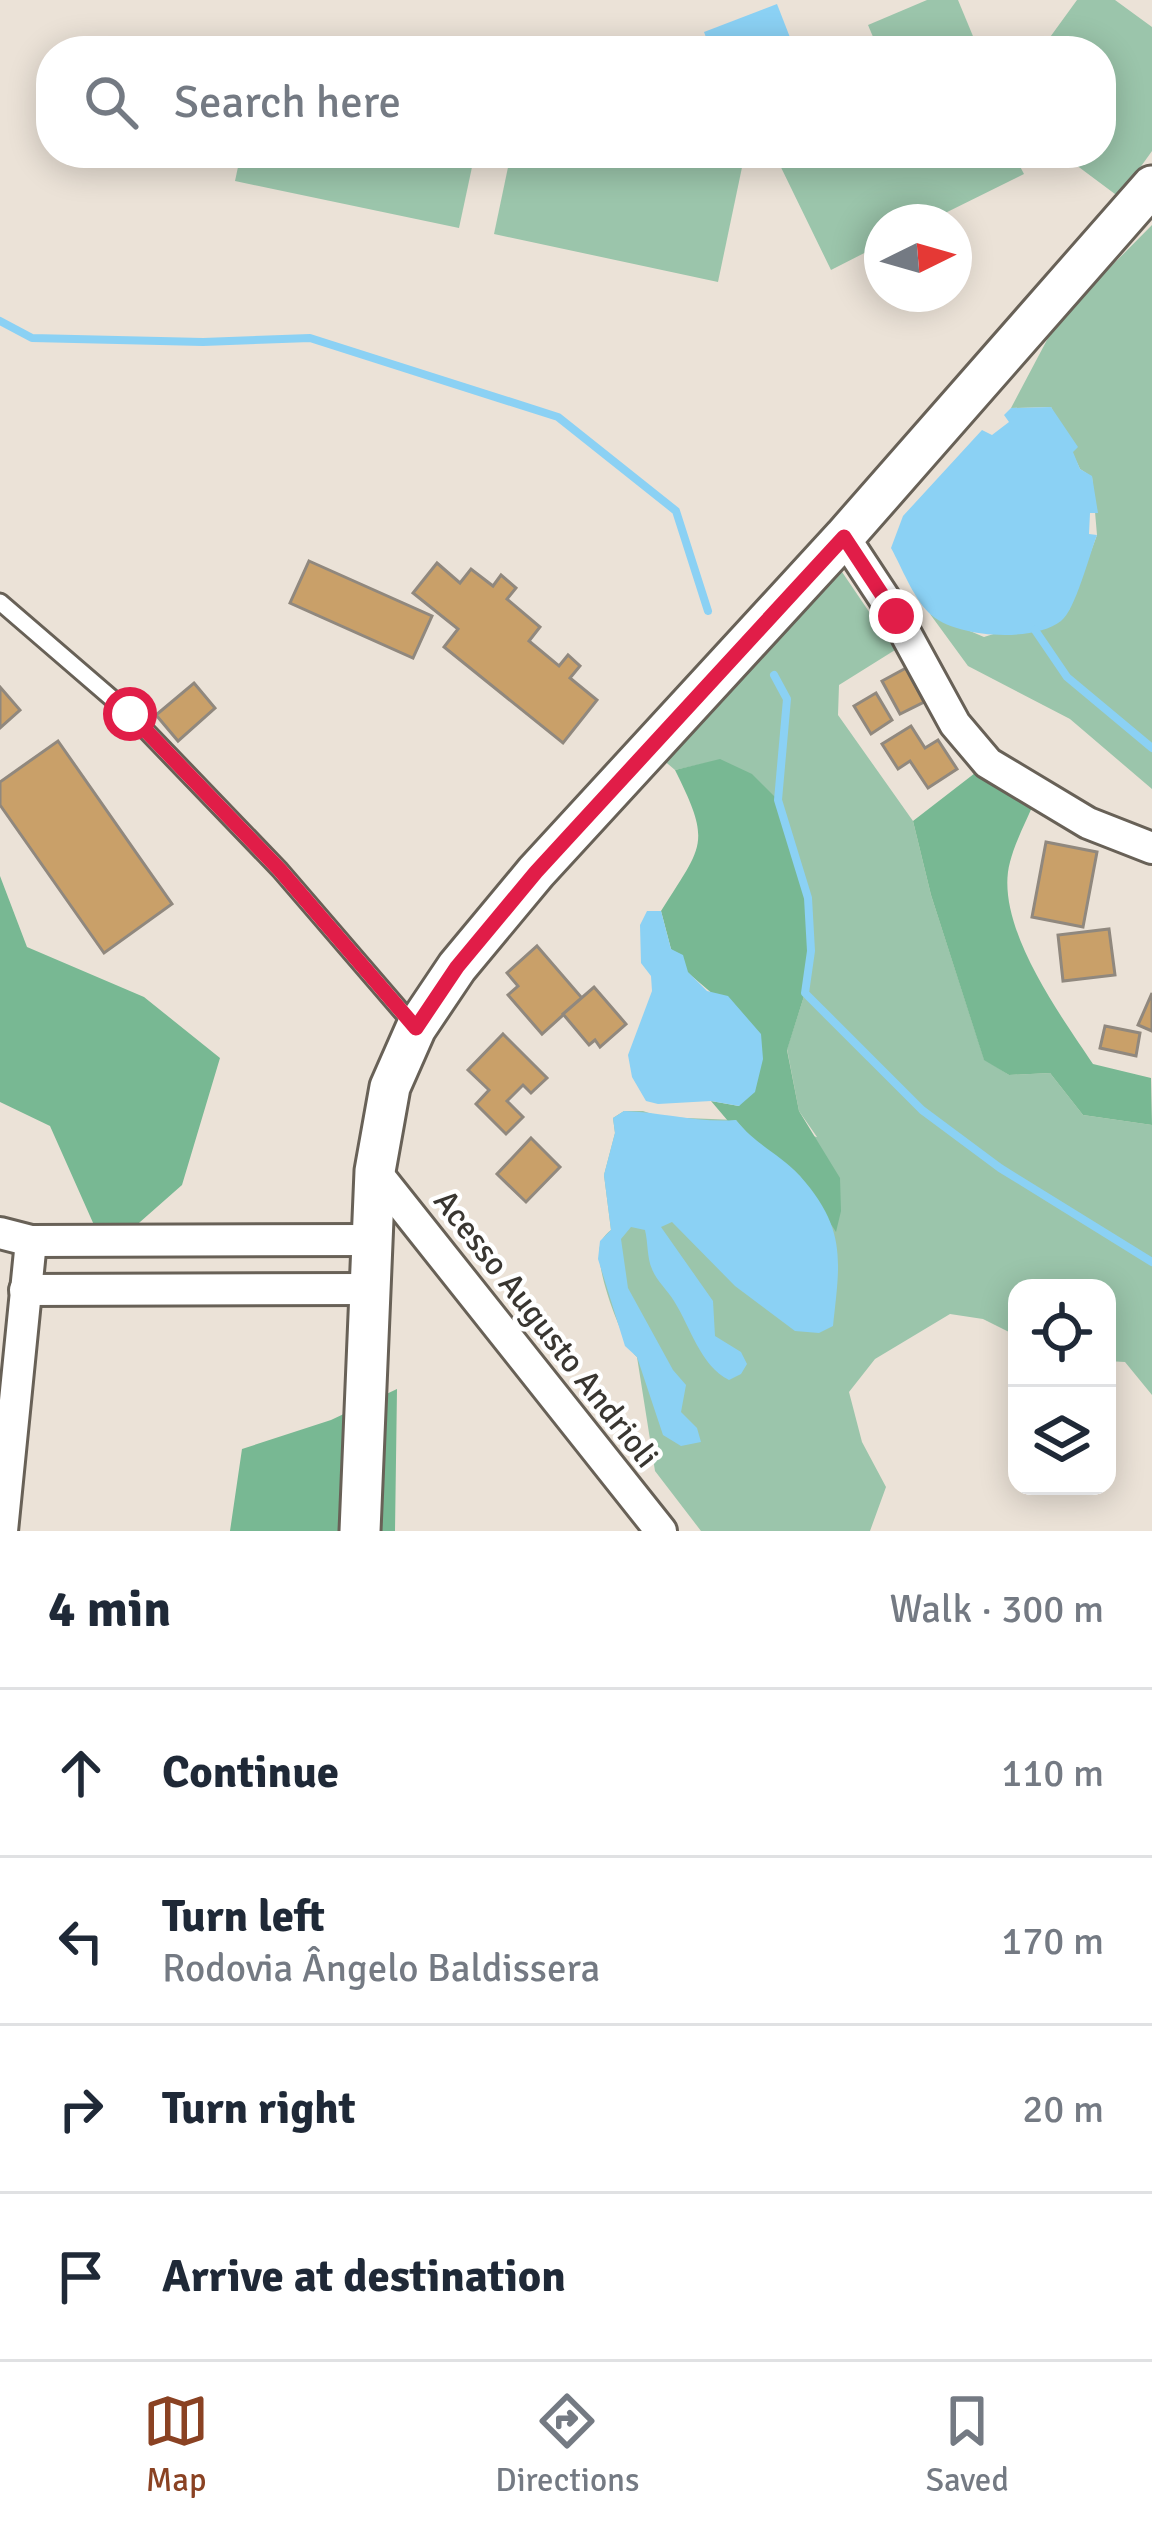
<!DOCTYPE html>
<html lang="en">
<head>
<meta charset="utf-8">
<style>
	body { margin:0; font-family:Signika,sans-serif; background:#f6f6f7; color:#1f2937 }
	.controls { position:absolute; right:36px; bottom:36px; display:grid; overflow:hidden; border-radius:24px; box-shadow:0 6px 30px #0003 }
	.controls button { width:108px; height:108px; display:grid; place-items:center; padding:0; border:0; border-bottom:3px solid #e0e1e3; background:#fff; color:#1f2937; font:60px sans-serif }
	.compass { position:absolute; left:864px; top:204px; width:108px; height:108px; border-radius:50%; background:#fff; box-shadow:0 6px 30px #0003; rotate:85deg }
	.stop { position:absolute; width:36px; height:36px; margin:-27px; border:9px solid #e11d48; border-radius:50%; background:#fff }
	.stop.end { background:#e11d48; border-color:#fff; box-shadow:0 3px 12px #0008 }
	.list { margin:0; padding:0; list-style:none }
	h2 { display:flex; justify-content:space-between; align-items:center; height:156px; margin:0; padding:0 48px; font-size:51px }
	h2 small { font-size:39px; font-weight:400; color:#747a83 }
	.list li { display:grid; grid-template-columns:78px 1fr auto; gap:36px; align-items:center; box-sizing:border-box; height:168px; padding:0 48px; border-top:3px solid #e0e1e3 }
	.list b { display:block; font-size:45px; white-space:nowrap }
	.list p { margin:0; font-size:39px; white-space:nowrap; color:#747a83 }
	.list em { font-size:39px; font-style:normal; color:#747a83 }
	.icon { flex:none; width:66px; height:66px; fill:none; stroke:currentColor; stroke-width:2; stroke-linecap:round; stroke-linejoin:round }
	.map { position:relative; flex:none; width:1152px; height:1531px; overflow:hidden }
	.search { position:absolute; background:#fff; box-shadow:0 6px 30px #0003; left:36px; right:36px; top:36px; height:132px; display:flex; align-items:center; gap:30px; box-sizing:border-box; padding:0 42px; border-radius:48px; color:#747a83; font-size:45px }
	.sheet { height:828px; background:#fff }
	nav { display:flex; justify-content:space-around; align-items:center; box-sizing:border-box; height:168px; border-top:3px solid #e0e1e3; background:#fff; font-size:33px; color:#747a83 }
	nav a { display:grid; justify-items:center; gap:6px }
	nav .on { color:#8a4223 }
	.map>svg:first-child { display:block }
	.green { fill:#9bc5ab }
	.forest { fill:#78b893 }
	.water { fill:#8bd1f4 }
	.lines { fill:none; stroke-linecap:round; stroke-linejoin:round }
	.stream { stroke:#8bd1f4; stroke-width:8 }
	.building { fill:#c9a069; stroke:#90887e; stroke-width:3 }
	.service-casing { stroke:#686157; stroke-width:21 }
	.minor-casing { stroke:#686157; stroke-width:36 }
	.tertiary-casing { stroke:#686157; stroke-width:45 }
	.service { stroke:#fff; stroke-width:15 }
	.minor { stroke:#fff; stroke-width:30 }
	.tertiary { stroke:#fff; stroke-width:39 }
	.route { stroke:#e11d48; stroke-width:15 }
	.labels { text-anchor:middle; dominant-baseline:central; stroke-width:9; stroke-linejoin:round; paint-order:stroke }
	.street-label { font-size:33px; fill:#393631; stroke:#fff }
</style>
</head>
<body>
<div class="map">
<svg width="1152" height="1531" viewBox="0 0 1152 1531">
	<rect width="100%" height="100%" fill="#ebe2d7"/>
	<g class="green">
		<path d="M927 0H958L975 41 951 51H879L868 25Z"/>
		<path d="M1077 0H1115L1152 27V151L1119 197 1060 153H1101V51H1040Z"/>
		<path d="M241 153H475L459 228 235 181Z"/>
		<path d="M511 153H745L718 282 494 234Z"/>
		<path d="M774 153H1013L1024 174 927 222H882V244L831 270Z"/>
		<path d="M1152 225V789L1070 719 968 666 930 614 984 637 1069 610 1097 535 1092 477 1080 469 1051 407 1011 408 1057 321Z"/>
		<path d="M838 566 895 650 839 685 838 715 913 821 931 895 984 1059 1009 1075 1050 1073 1083 1115 1152 1125V1395L1125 1362 1107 1361V1288H1017V1336L983 1319 950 1314 875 1359 849 1392 862 1442 886 1487 870 1531H701L655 1471 637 1357C622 1343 594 1266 600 1246 602 1238 605 1235 611 1230L604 1175 615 1133 613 1118 624 1111H643L661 1117 736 1120 817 1137 799 1111 787 1049 805 993 808 898 794 860 720 760 675 770 661 758Z"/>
	</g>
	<g class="forest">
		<path d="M720 759 752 774 778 800 808 898 811 951 805 993 787 1050 799 1111 840 1178 841 1211 836 1232 800 1176 753 1141 736 1120 728 1121 711 1101 739 1106 761 1035 687 972 671 949 661 911C703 844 712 844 675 770Z"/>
		<path d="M988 763 1038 793C1029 816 1016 839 1010 862 993 924 1061 1016 1093 1064L1151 1078 1152 1125 1083 1115 1050 1073 1009 1075 984 1060 931 895 913 821Z"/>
		<path d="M0 876 27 947 144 997 220 1058 182 1185 106 1252 50 1126 0 1102Z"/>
		<path d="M397 1389 395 1531H230L242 1449 331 1420Z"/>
	</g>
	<g class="water">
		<path d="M777 4 791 40 763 51H711L704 32Z"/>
		<path d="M1051 407 1078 447 1073 452 1080 469 1092 476 1098 513H1090L1089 534 1097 535C1090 553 1075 611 1061 621 1033 643 954 638 929 613 913 597 902 568 891 548L903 516 982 430 992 435 1009 422 1004 415 1011 408Z"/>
		<path d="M647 911H661L671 949 683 955 688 972 707 991 728 996 761 1034 763 1059 755 1092 739 1106 711 1101 658 1104 646 1101 632 1077 628 1055 652 991 651 976 641 963 640 925Z"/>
		<path d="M624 1111C661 1112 698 1123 736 1120 757 1146 780 1154 800 1176 847 1229 840 1261 833 1326L819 1333 795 1331 735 1286 672 1222 661 1227 713 1301 715 1336 741 1352 747 1364 741 1374 729 1380C700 1365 691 1328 674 1301 668 1291 656 1280 652 1269 647 1258 648 1242 645 1230L631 1227 621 1239 628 1288 673 1370 686 1385 681 1412 697 1428 701 1442 681 1446 663 1435 637 1357 625 1346 598 1259 600 1241 611 1230 604 1175 615 1133 613 1118Z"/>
	</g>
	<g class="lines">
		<g class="stream">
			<path d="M0 321 32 338 203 342 310 338 558 417 676 511 708 611"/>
			<path d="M1035 630 1067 677 1152 748"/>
			<path d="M774 675 787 699 778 800 808 898 811 951 805 993 922 1110 1000 1168 1152 1262"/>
		</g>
	</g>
	<g class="building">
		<path d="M309 561 432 616 413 658 290 603Z"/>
		<path d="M437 563 460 583 471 569 493 586 501 575 516 588 507 599 540 627 529 641 559 666 568 655 580 666 570 678 597 700 563 743 444 647 458 629 413 593Z"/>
		<path d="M906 668 924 702 900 714 882 681Z"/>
		<path d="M194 683 215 708 178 741 156 715Z"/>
		<path d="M0 687 20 710 0 728Z"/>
		<path d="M876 693 892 720 871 734 854 706Z"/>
		<path d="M911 726 925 748 938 740 957 769 928 788 910 761 898 769 882 744Z"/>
		<path d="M58 741 172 904 104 953 0 805V782Z"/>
		<path d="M1046 842 1097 852 1083 927 1032 917Z"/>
		<path d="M1109 929 1115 975 1063 981 1058 935Z"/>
		<path d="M537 946 582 998 542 1034 508 995 518 986 507 973Z"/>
		<path d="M594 987 626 1024 600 1047 595 1040 589 1045 563 1014Z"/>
		<path d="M1152 993V1031L1138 1025Z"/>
		<path d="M1105 1026 1140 1033 1136 1056 1100 1048Z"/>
		<path d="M503 1034 547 1078 531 1093 523 1085 507 1101 523 1117 506 1134 476 1104 489 1090 468 1070Z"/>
		<path d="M531 1138 560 1167 526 1202 497 1174Z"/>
	</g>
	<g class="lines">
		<defs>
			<path id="service" d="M0 602 130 714 280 870 416 1028"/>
			<g id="minor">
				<path d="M844 537 896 616 955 724 988 763 1088 823 1152 848"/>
				<path d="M375 1171 661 1531"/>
				<path d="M0 1233 31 1241 371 1240"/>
				<path d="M25 1290 368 1289"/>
				<path d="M2 1531 31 1241"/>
			</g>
			<path id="tertiary" d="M360 1531 375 1171 390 1087 416 1028 457 967 536 872 844 537 1152 186"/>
		</defs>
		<use href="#service" class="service-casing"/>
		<use href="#minor" class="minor-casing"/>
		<use href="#tertiary" class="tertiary-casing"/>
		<use href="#service" class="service"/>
		<use href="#minor" class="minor"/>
		<use href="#tertiary" class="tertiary"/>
	</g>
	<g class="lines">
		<path class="route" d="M130 714 280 870 416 1028 457 967 536 872 844 537 896 616"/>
	</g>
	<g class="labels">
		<g class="street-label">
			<text transform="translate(546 1329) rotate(52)">Acesso Augusto Andrioli</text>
		</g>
	</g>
</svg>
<div class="controls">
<button><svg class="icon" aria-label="locate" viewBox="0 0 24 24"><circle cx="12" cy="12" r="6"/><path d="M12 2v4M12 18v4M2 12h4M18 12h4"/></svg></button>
<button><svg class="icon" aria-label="layers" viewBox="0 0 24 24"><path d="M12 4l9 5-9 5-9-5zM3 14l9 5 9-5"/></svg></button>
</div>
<svg class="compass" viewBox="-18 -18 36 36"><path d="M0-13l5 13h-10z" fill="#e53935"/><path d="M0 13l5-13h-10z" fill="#747a83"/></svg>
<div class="stop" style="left:130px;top:714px"></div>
<div class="stop end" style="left:896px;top:616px"></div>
<div class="search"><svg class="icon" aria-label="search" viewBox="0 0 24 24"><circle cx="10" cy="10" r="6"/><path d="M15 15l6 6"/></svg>Search here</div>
</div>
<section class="sheet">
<h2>4 min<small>Walk · 300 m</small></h2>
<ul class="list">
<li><svg class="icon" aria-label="ahead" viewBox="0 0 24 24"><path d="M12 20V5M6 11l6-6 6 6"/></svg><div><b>Continue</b></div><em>110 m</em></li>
<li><svg class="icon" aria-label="left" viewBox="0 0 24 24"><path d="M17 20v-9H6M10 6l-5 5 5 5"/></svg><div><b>Turn left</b><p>Rodovia Ângelo Baldissera</p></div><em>170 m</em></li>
<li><svg class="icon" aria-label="right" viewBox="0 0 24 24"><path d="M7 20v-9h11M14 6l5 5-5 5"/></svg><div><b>Turn right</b></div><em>20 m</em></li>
<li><svg class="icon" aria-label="arrive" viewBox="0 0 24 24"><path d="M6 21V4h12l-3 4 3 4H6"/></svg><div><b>Arrive at destination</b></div></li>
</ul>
</section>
<nav>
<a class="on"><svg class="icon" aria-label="map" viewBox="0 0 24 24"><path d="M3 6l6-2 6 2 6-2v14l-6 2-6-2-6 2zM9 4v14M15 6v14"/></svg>Map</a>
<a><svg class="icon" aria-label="directions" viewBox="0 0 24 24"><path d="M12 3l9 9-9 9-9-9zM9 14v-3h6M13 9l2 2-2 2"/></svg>Directions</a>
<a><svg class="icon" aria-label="saved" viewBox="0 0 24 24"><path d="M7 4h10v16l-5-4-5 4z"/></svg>Saved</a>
</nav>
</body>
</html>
